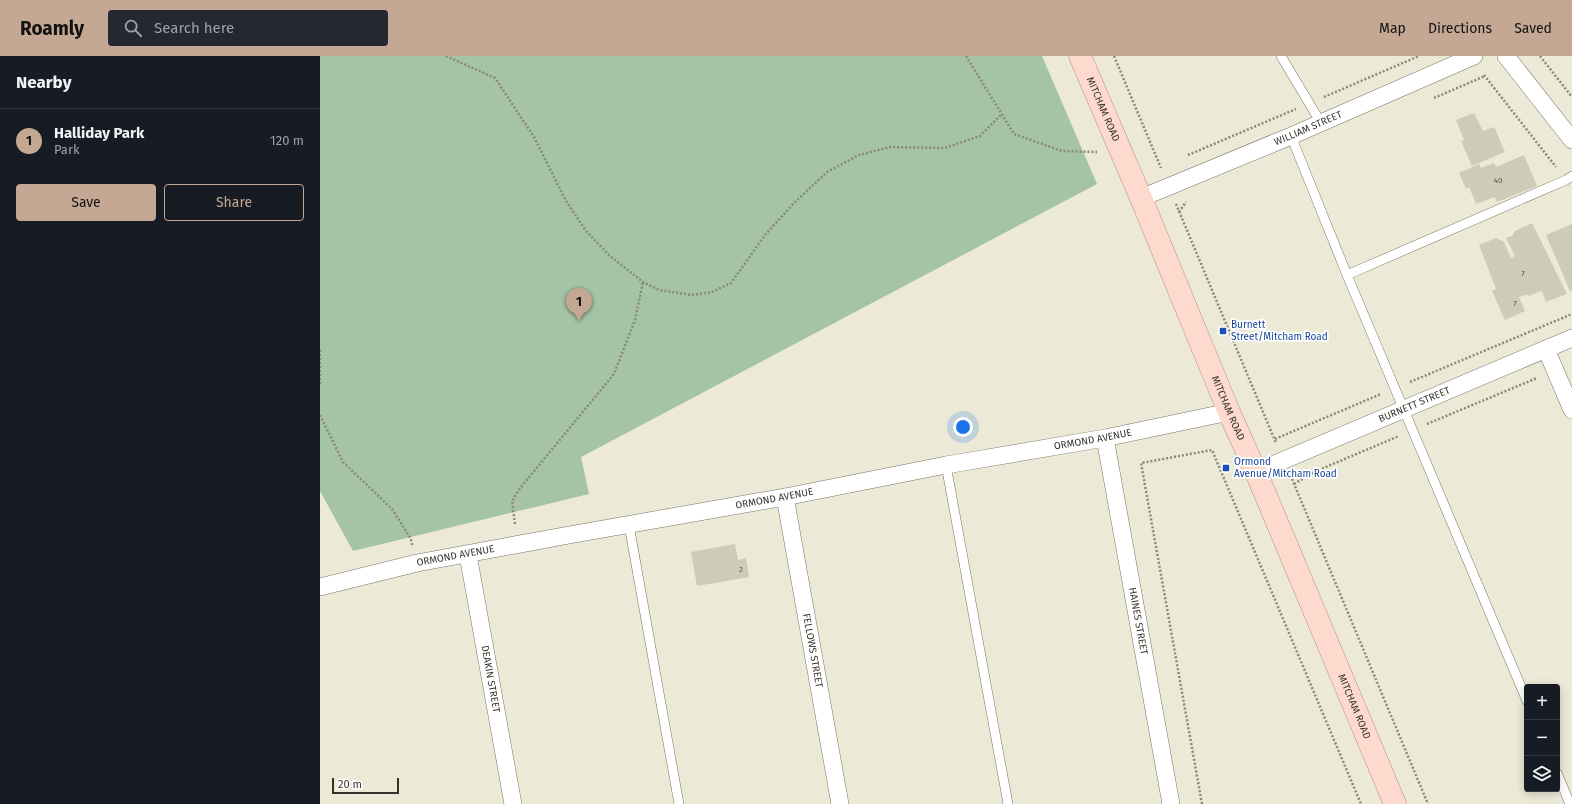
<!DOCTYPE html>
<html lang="en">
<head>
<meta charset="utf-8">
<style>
	body { margin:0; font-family:"Fira Sans",sans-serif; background:#242831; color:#f1f3f6 }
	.controls { position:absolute; right:12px; bottom:12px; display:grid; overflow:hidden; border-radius:4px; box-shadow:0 2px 10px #0003 }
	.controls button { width:36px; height:36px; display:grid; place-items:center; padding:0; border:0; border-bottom:1px solid #363941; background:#171b24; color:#f1f3f6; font:20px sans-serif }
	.scale { position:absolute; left:12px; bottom:10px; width:67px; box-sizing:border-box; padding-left:4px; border:2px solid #33322b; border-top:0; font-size:11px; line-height:14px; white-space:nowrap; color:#33322b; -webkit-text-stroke:3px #fff; paint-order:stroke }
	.you { position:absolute; left:643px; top:371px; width:14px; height:14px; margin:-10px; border:3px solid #fff; border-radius:50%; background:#1a73e8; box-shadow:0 0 0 6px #1a73e833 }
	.badge { display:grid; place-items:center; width:26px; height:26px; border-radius:50%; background:#c5a893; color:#111; font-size:13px; font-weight:700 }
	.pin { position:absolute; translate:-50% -33px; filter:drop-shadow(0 1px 2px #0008) }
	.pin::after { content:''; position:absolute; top:21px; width:14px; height:12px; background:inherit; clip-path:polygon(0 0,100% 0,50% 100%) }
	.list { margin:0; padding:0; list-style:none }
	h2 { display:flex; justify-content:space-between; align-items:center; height:52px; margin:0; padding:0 16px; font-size:17px }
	h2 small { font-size:13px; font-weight:400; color:#9ea1a6 }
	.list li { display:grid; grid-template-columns:26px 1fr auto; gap:12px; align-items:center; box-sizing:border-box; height:64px; padding:0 16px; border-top:1px solid #363941 }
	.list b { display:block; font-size:15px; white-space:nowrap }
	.list p { margin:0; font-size:13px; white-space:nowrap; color:#9ea1a6 }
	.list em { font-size:13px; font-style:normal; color:#9ea1a6 }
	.actions { display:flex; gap:8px; padding:12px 16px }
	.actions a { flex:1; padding:9px 0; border:1px solid #c5a893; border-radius:4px; text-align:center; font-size:14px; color:#c5a893 }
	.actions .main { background:#c5a893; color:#111 }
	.icon { flex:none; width:22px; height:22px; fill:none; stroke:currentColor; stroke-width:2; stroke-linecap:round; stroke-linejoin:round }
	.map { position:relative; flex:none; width:1252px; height:748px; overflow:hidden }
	header { display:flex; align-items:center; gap:24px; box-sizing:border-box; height:56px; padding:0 20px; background:#c5a893; color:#111 }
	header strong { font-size:19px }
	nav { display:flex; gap:22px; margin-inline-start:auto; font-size:14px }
	.search { width:280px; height:36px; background:#242831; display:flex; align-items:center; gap:10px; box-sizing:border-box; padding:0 14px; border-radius:4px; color:#9ea1a6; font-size:15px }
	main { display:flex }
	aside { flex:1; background:#171b24 }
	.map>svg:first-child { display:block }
	.green { fill:#a5c4a6 }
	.building { fill:#cecbb9 }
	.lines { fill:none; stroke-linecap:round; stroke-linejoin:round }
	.lane-casing { stroke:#787565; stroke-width:10 }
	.street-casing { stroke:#787565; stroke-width:18 }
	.primary-casing { stroke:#b58f7e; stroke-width:23 }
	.path { stroke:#89887b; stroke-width:2.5; stroke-dasharray:2 2; stroke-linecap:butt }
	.lane { stroke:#fff; stroke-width:9 }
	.street { stroke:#fff; stroke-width:17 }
	.primary { stroke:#fddacd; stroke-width:22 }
	.transit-dot { fill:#1a4fb4; stroke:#fff; stroke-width:1.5 }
	.labels { text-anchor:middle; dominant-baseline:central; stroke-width:3.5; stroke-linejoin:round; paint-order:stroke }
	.number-label { font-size:8px; fill:#5a584e }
	.street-label { font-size:10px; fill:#33322b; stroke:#fff }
	.transit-label { font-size:10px; fill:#164399; stroke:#fff; text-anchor:start }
</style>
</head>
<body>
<header>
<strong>Roamly</strong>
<div class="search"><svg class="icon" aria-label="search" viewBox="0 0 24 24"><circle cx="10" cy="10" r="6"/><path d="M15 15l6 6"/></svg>Search here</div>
<nav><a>Map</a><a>Directions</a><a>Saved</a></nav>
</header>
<main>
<aside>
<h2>Nearby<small></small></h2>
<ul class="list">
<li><span class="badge">1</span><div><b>Halliday Park</b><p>Park</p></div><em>120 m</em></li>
</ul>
<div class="actions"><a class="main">Save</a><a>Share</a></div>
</aside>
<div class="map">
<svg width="1252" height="748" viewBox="0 0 1252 748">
	<rect width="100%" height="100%" fill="#ece9d7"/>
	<path class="green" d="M0 0H722L777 128 261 401 269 438 33 495 0 435Z"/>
	<g class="building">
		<path d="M1154 57 1163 75 1174 71 1185 96 1152 110 1141 85 1144 84 1136 64Z"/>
		<path d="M1204 99 1217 130 1177 146 1175 141 1156 148 1149 131 1146 133 1139 117 1159 108 1161 112 1174 107 1176 111Z"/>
		<path d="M1212 167 1247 238 1226 246 1222 235 1208 240 1207 238 1199 241 1205 255 1185 264 1172 235 1176 233 1159 189 1176 182 1184 186 1191 202 1195 200 1186 182 1192 180 1195 175Z"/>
		<path d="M1252 168V234L1250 235 1226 179Z"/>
		<path d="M415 488 418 504 426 502 429 521 377 530 371 496Z"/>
	</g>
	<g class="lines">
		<defs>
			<g id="lane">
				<path d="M961 0 1001 67"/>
				<path d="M971 80 1027 219 1207 645"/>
				<path d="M1027 219 1246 124 1252 120"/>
				<path d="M626 409 688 748"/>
				<path d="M309 469 359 748"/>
				<path d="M1237 717 1250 748"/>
			</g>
			<g id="street">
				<path d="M1186 0 1252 84"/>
				<path id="s1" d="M821 142 971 80 1154 0"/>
				<path d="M1226 293 1252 354"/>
				<path id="s2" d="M785 382 851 748"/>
				<path id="s3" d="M936 416 1252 282"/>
				<path id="s4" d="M465 441 520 748"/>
				<path id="s5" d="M148 499 193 748"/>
				<path id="s6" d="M0 531 97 507 249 479 465 441 626 409 785 382 909 356"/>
			</g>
			<g id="primary">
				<path id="s7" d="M760 0 821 142 909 356 936 416 1075 748"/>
			</g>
		</defs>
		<use href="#lane" class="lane-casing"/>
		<use href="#street" class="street-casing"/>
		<use href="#primary" class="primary-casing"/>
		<g class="path">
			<path d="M126 0 175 22 214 81 246 145 266 175 290 200 323 226 339 234 372 239 392 236 411 227 445 179 474 147 507 116 539 99 570 91 625 92 660 80 681 59"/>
			<path d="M646 0 694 78 742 95 777 96"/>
			<path d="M794 0 841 112"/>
			<path d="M1220 0 1252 41"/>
			<path d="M1164 19 1236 111"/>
			<path d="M1004 41 1099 0"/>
			<path d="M1114 42 1165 20"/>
			<path d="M868 99 976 53"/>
			<path d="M856 148 956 387"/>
			<path d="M859 156 866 146"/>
			<path d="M0 294V330"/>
			<path d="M1090 326 1252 258"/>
			<path d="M0 359 23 406 72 453 91 483 92 489"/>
			<path d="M1107 368 1217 322"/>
			<path d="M955 383 1061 338"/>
			<path d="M972 423 1108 748"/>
			<path d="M974 428 994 416 1079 380"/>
			<path d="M195 468 192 445 201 431 294 318 315 264 323 226"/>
			<path d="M882 748 821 407 892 394 1041 748"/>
		</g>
		<use href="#lane" class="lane"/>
		<use href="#street" class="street"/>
		<use href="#primary" class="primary"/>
	</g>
	<g class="transit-dot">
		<rect x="899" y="271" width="8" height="8" rx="2"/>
		<rect x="902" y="408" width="8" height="8" rx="2"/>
	</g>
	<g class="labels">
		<g class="number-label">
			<text x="1178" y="124">40</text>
			<text x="1203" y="217">7</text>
			<text x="1195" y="247">7</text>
			<text x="421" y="513">2</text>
		</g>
		<g class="street-label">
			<text stroke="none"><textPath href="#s7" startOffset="58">MITCHAM ROAD</textPath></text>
			<text stroke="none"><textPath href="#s1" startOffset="181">WILLIAM STREET</textPath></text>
			<text stroke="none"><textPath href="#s3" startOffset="172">BURNETT STREET</textPath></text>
			<text stroke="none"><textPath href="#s7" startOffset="382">MITCHAM ROAD</textPath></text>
			<text stroke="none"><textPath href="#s6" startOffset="787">ORMOND AVENUE</textPath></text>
			<text stroke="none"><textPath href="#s6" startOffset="463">ORMOND AVENUE</textPath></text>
			<text stroke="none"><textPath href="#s6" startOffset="139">ORMOND AVENUE</textPath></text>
			<text stroke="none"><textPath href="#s2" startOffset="186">HAINES STREET</textPath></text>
			<text stroke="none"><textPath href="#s4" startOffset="156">FELLOWS STREET</textPath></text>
			<text stroke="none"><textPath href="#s5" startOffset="126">DEAKIN STREET</textPath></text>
			<text stroke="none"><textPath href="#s7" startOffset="706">MITCHAM ROAD</textPath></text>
		</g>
		<g class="transit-label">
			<text x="911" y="269">Burnett<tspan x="911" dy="12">Street/Mitcham Road</tspan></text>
			<text x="914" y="406">Ormond<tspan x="914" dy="12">Avenue/Mitcham Road</tspan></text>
		</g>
	</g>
</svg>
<div class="controls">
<button>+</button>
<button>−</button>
<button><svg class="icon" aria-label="layers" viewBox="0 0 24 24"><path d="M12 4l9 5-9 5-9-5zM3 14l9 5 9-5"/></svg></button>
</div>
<div class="scale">20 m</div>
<div class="you"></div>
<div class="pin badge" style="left:259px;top:265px">1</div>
</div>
</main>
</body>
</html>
